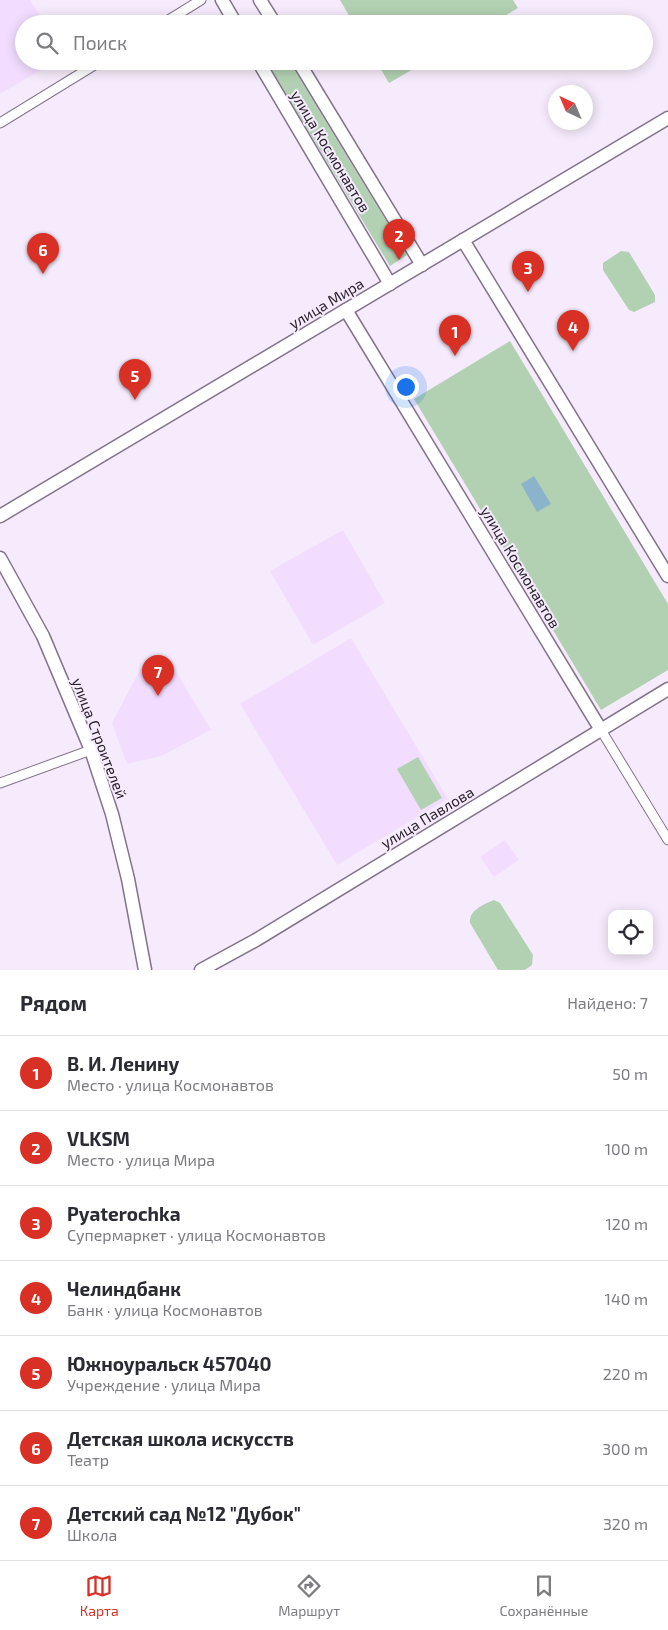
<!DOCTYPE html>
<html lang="ru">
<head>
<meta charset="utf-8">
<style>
	body { margin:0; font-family:"Exo 2",sans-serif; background:#f7f7f7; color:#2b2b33 }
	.controls { position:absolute; right:15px; bottom:15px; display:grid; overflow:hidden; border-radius:10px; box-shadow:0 2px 12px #0003 }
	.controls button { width:45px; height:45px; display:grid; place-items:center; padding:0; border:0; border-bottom:1px solid #e1e1e2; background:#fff; color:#2b2b33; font:25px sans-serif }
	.compass { position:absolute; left:548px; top:85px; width:45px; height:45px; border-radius:50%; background:#fff; box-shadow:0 2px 12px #0003; rotate:316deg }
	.you { position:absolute; left:405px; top:386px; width:18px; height:18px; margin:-12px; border:4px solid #fff; border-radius:50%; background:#1a73e8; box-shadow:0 0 0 8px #1a73e833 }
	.badge { display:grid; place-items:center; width:32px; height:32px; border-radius:50%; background:#d93025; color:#fff; font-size:16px; font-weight:700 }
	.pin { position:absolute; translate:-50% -41px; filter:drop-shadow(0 1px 2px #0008) }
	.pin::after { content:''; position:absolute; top:26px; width:18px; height:15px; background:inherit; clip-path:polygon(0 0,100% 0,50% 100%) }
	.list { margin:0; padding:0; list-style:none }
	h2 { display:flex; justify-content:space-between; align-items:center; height:65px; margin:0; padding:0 20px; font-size:21px }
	h2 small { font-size:16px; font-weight:400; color:#7c7c81 }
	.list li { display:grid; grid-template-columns:32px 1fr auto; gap:15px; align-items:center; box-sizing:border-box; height:75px; padding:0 20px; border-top:1px solid #e1e1e2 }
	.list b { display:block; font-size:19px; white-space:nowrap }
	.list p { margin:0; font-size:16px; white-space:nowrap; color:#7c7c81 }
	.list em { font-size:16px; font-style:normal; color:#7c7c81 }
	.icon { flex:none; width:28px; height:28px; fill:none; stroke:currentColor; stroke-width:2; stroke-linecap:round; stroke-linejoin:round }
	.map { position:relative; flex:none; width:668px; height:970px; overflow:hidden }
	.search { position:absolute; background:#fff; box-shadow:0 2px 12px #0003; left:15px; right:15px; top:15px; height:55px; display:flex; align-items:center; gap:12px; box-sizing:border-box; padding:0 18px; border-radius:28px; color:#7c7c81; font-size:19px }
	.sheet { height:590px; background:#fff }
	nav { display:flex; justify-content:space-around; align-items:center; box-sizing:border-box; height:70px; border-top:1px solid #e1e1e2; background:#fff; font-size:14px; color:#7c7c81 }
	nav a { display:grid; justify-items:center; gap:2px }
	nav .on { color:#d93025 }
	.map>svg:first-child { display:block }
	.built { fill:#f2ddfe }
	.green { fill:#b2d1b2 }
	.water { fill:#8cb3cc }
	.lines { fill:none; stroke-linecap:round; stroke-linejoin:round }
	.street-casing { stroke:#83748b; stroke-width:11 }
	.secondary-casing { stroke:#83748b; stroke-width:15 }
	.street { stroke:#fff; stroke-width:9 }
	.secondary { stroke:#fff; stroke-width:12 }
	.labels { text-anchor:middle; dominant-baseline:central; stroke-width:4; stroke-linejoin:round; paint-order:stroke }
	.street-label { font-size:15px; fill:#29232c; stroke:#f6ebfc }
</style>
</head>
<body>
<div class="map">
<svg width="668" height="970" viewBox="0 0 668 970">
	<rect width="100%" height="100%" fill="#f6ebfc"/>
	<g class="built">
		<path d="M0 0H30L45 24H24V61H49L51 64 0 94Z"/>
		<path d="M343 530 385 603 313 645 270 571Z"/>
		<path d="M351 638 448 799 337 865 240 704Z"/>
		<path d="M166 655 211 730 161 756 127 764 112 723 141 668Z"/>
		<path d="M505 840 519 860 494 877 480 857Z"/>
	</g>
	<g class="green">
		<path d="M340 0H513L518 8 491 24H354Z"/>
		<path d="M266 61H289L407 255 390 266Z"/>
		<path d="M376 61H427L389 83Z"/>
		<path d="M621 251 629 252 655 295V302L634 312 629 310 603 270V263Z"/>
		<path d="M510 341 668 604V670L601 710 414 399Z"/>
		<path d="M418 757 442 798 421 810 397 769Z"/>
		<path d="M494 900 500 903 533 955 532 965 525 970H498L470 923C468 911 484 904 494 900Z"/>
	</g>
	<path class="water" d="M534 476 551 504 537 512 521 484Z"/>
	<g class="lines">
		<defs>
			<g id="street">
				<path d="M162 24 201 0"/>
				<path d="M0 123 101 61"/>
				<path d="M601 730 668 840"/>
				<path d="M0 783 91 750"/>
			</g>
			<g id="secondary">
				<path d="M222 0 236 24"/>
				<path d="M260 0 275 24"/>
				<path d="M258 61 390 284"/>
				<path d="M298 61 422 265"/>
				<path d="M463 240 668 576"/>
				<path d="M346 310 601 730"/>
				<path d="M0 516 668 118"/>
				<path d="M0 558 43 636 91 750 112 814 128 879 145 970"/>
				<path d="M201 970 256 940 668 689"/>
			</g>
		</defs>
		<use href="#street" class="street-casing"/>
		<use href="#secondary" class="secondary-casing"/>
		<use href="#street" class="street"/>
		<use href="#secondary" class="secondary"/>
	</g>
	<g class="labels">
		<g class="street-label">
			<text transform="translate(331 151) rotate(59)">улица Космонавтов</text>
			<text transform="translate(326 303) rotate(-31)">улица Мира</text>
			<text transform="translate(521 567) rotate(59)">улица Космонавтов</text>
			<text transform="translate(100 738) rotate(69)">улица Строителей</text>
			<text transform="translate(427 817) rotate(-31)">улица Павлова</text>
		</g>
	</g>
</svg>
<div class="controls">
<button><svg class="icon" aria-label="locate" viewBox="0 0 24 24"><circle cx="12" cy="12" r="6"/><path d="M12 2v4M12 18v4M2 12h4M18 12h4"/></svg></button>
</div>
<svg class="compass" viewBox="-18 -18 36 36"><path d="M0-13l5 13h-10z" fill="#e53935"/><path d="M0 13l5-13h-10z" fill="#7c7c81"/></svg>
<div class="you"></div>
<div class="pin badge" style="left:455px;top:356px">1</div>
<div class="pin badge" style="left:399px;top:260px">2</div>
<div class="pin badge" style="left:528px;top:292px">3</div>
<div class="pin badge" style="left:573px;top:351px">4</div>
<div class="pin badge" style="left:135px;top:400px">5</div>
<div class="pin badge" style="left:43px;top:274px">6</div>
<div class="pin badge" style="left:158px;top:696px">7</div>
<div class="search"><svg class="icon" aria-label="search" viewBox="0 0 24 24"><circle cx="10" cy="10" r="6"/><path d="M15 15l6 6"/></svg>Поиск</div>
</div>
<section class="sheet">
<h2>Рядом<small>Найдено: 7</small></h2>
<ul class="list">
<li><span class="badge">1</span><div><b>В. И. Ленину</b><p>Место · улица Космонавтов</p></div><em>50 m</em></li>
<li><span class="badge">2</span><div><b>VLKSM</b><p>Место · улица Мира</p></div><em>100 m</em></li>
<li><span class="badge">3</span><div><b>Pyaterochka</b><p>Супермаркет · улица Космонавтов</p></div><em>120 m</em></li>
<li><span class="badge">4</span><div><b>Челиндбанк</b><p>Банк · улица Космонавтов</p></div><em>140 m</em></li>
<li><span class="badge">5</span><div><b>Южноуральск 457040</b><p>Учреждение · улица Мира</p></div><em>220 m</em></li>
<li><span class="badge">6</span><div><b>Детская школа искусств</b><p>Театр</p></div><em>300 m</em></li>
<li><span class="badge">7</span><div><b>Детский сад №12 &quot;Дубок&quot;</b><p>Школа</p></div><em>320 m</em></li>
</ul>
</section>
<nav>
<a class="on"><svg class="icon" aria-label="map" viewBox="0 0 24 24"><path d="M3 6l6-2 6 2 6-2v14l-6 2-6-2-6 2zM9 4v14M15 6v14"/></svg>Карта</a>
<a><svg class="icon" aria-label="directions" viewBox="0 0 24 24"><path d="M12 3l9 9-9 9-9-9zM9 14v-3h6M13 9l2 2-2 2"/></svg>Маршрут</a>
<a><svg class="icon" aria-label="saved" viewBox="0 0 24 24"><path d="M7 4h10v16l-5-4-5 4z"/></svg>Сохранённые</a>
</nav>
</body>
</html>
